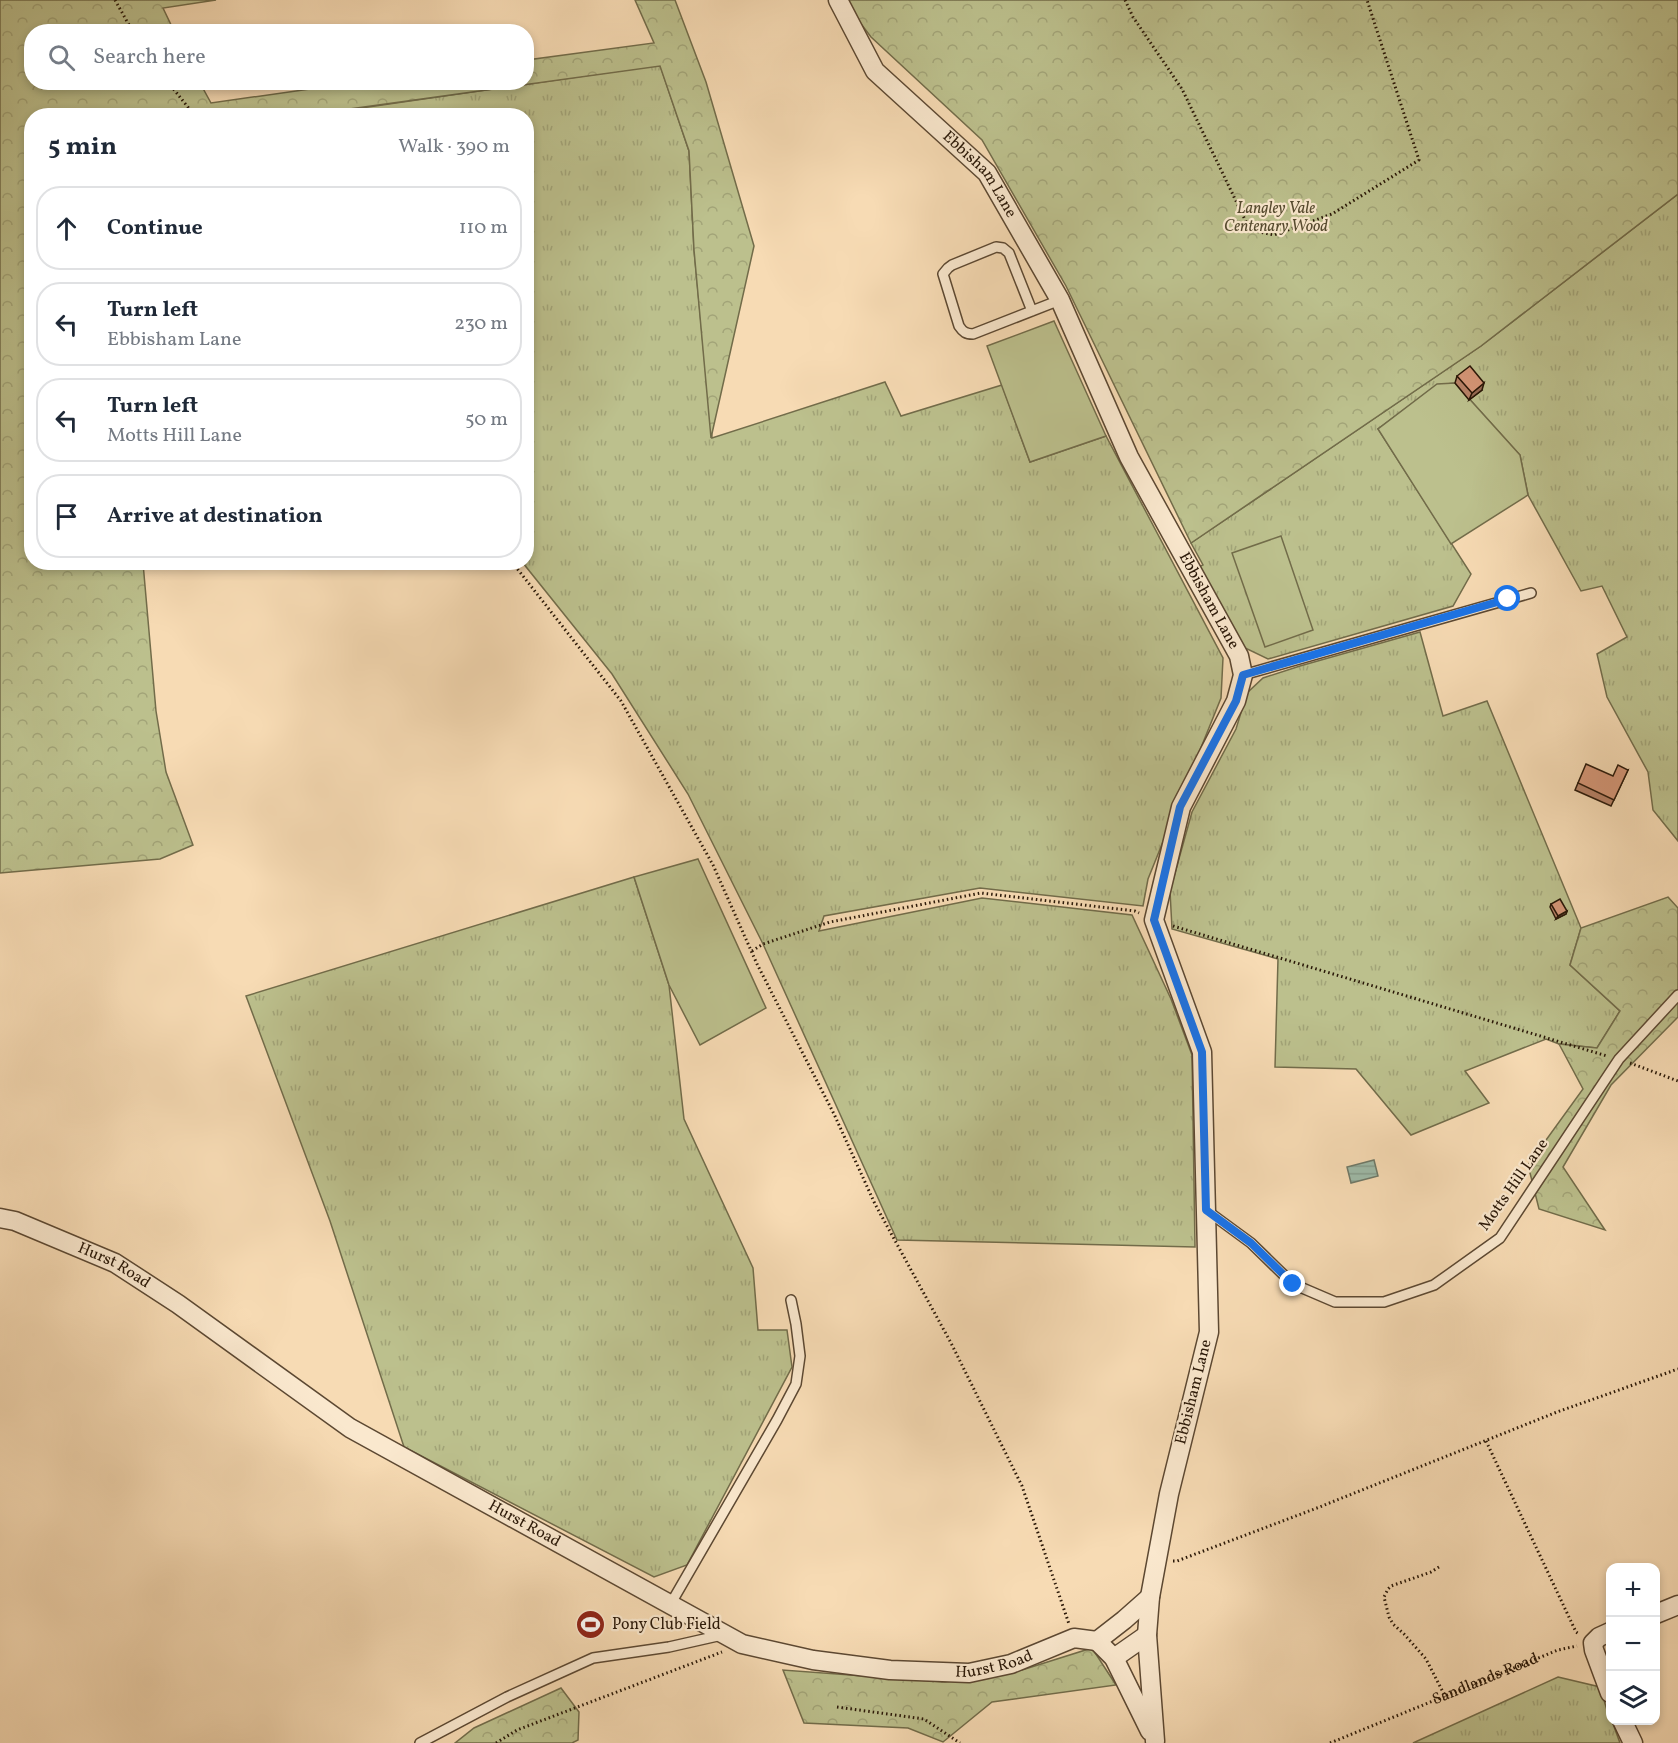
<!DOCTYPE html>
<html lang="en">
<head>
<meta charset="utf-8">
<style>
	body { margin:0; font-family:Vollkorn,serif; background:#f6f6f7; color:#1f2937 }
	.controls { position:absolute; right:18px; bottom:18px; display:grid; overflow:hidden; border-radius:12px; box-shadow:0 3px 9px #0003 }
	.controls button { width:54px; height:54px; display:grid; place-items:center; padding:0; border:0; border-bottom:2px solid #e0e1e3; background:#fff; color:#1f2937; font:30px sans-serif }
	.stop { position:absolute; width:18px; height:18px; margin:-14px; border:4px solid #1a73e8; border-radius:50%; background:#fff }
	.stop.end { background:#1a73e8; border-color:#fff; box-shadow:0 2px 6px #0008 }
	.list { margin:0; padding:0; list-style:none }
	h2 { display:flex; justify-content:space-between; align-items:center; height:78px; margin:0; padding:0 24px; font-size:26px }
	h2 small { font-size:20px; font-weight:400; color:#747a83 }
	.list li { display:grid; grid-template-columns:39px 1fr auto; gap:18px; align-items:center; box-sizing:border-box; height:84px; margin:0 12px 12px; padding:0 12px; border:2px solid #e0e1e3; border-radius:24px }
	.list b { display:block; font-size:22px; white-space:nowrap }
	.list p { margin:0; font-size:20px; white-space:nowrap; color:#747a83 }
	.list em { font-size:20px; font-style:normal; color:#747a83 }
	.icon { flex:none; width:33px; height:33px; fill:none; stroke:currentColor; stroke-width:2; stroke-linecap:round; stroke-linejoin:round }
	.map { position:relative; flex:none; width:1678px; height:1743px; overflow:hidden }
	.search { position:absolute; background:#fff; box-shadow:0 3px 9px #0003; left:24px; top:24px; width:510px; height:66px; display:flex; align-items:center; gap:15px; box-sizing:border-box; padding:0 21px; border-radius:24px; color:#747a83; font-size:22px }
	.panel { position:absolute; background:#fff; box-shadow:0 3px 9px #0003; left:24px; top:108px; width:510px; height:462px; border-radius:24px }
	.map>svg:first-child { display:block }
	.grass { fill:url(#grass-tufts); stroke:#726c4a; stroke-width:1.5 }
	.forest { fill:url(#forest-crowns); stroke:#726c4a; stroke-width:1.5 }
	.garden { fill:#bcc08d; stroke:#726c4a; stroke-width:1.5 }
	.water { fill:url(#water-rules); stroke:#6f7968; stroke-width:1.5 }
	.lines { fill:none; stroke-linecap:round; stroke-linejoin:round }
	.service-casing { stroke:#5c4832; stroke-width:12 }
	.minor-casing { stroke:#5c4832; stroke-width:21 }
	.path { stroke:#291707; stroke-width:3; stroke-dasharray:1.5 3; stroke-linecap:butt }
	.service { stroke:#fae8ce; stroke-width:9 }
	.minor { stroke:#fae8ce; stroke-width:18 }
	.wall { fill:#b78166; stroke:#291707; stroke-width:1.5 }
	.shaded-wall { fill:#956953; stroke:#291707; stroke-width:1.5 }
	.building { fill:#d59677; stroke:#291707; stroke-width:1.5 }
	.route { stroke:#1a73e8; stroke-width:8 }
	.labels { text-anchor:middle; dominant-baseline:central; stroke-width:4.5; stroke-linejoin:round; paint-order:stroke }
	.street-label { font-size:16px; fill:#291707; stroke:#fae8ce }
	.park-label { font-size:16px; font-style:italic; fill:#554a2f; stroke:#fae8ce }
	.poi-label { font-size:16px; fill:#291707; stroke:#fae8ce; text-anchor:start }
</style>
</head>
<body>
<div class="map">
<svg width="1678" height="1743" viewBox="0 0 1678 1743">
	<defs>
		<pattern id="grass-tufts" width="24" height="20" patternUnits="userSpaceOnUse" patternTransform="scale(1.5)"><rect width="24" height="20" fill="#bcc08d"/><path d="M3 7l-1-3M5 7V3M7 7l1-3M15 17l-1-3M17 17v-4M19 17l1-3" fill="none" stroke="#a2a478"/></pattern>
		<pattern id="forest-crowns" width="20" height="18" patternUnits="userSpaceOnUse" patternTransform="scale(1.5)"><rect width="20" height="18" fill="#bcc08d"/><path d="M2 6a3 3 0 1 1 6 0M12 15a3 3 0 1 1 6 0" fill="none" stroke="#a2a478"/></pattern>
		<pattern id="water-rules" width="6" height="5" patternUnits="userSpaceOnUse" patternTransform="scale(1.5)"><rect width="6" height="5" fill="#9ebba9"/><path d="M0 2.5h6" fill="none" stroke="#88a090"/></pattern>
	</defs>
	<rect width="100%" height="100%" fill="#f7dbb4"/>
	<filter id="stains"><feTurbulence type="fractalNoise" baseFrequency=".00333" numOctaves="4"/><feColorMatrix values="0 0 0 0 .2 0 0 0 0 .09 0 0 0 0 .02 0 0 0 .5 -.17"/></filter>
	<radialGradient id="worn" r=".72"><stop offset=".6" stop-color="#630" stop-opacity="0"/><stop offset="1" stop-color="#630" stop-opacity=".3"/></radialGradient>
	<g class="grass">
		<path d="M660 65 689 151 694 250 712 438 885 382 901 416 1002 385 1030 462 1106 436 1223 658 1221 698 1148 879 1143 906 980 888 824 916 819 931 982 898 1132 915 1171 999 1192 1055 1195 1247 897 1240 763 944 688 794 612 674 523 563 526 562V116H306Z"/>
		<path d="M1678 194V841L1653 810 1648 772 1607 697 1597 654 1627 637 1602 586 1581 591 1528 495 1520 455 1455 383 1437 385 1378 429 1471 574 1453 606 1268 659 1243 647 1192 570 1203 565 1191 543 1481 346Z"/>
		<path d="M1420 632 1443 716 1487 701 1581 928 1570 965 1620 1011 1597 1048 1559 1044 1546 1039 1465 1071 1489 1103 1411 1135 1356 1069 1275 1067 1278 959 1172 929 1170 891 1192 812 1236 729 1247 693 1263 678 1300 666Z"/>
		<path d="M634 877 669 985 684 1119 753 1268 758 1330H787L792 1367 687 1565 654 1577 404 1447 330 1221 246 996Z"/>
		<path d="M1558 1677 1600 1687 1610 1720 1612 1721 1620 1743H1413Z"/>
	</g>
	<g class="forest">
		<path d="M0 0H216L163 8 174 31 32 32V82L200 83 211 103 359 82H526L527 60 654 43 635 0H675L706 82 754 246 711 438 694 250 689 151 660 66 306 115 32 116V562L143 563 156 711 166 772 193 845 160 859 0 873Z"/>
		<path d="M843 0H1678V194L1481 346 1191 543 1066 286 982 140 871 37Z"/>
		<path d="M1668 897 1678 908V1017L1611 1085 1563 1167 1605 1230 1539 1209 1528 1165 1583 1089 1559 1044 1597 1048 1620 1011 1570 965 1581 928Z"/>
		<path d="M1092 1648 1116 1685 992 1702 943 1742 908 1728 804 1723 783 1670 945 1682 1022 1670Z"/>
		<path d="M561 1688 579 1712 578 1740 572 1743H455L474 1728Z"/>
	</g>
	<g class="garden">
		<path d="M1054 321 1106 436 1030 462 987 346Z"/>
		<path d="M1455 383 1520 455 1528 495 1451 544 1378 429 1437 384Z"/>
		<path d="M1281 536 1313 630 1265 647 1232 553Z"/>
		<path d="M698 859 766 1008 700 1045 669 985 634 877Z"/>
	</g>
	<path class="water" d="M1374 1160 1378 1176 1351 1183 1347 1167Z"/>
	<g class="lines">
		<defs>
			<g id="service">
				<path d="M1032 311 1009 253 1003 248 996 247 952 265 948 268 943 274 959 326C963 332 966 334 973 334L1060 300"/>
				<path d="M1243 675 1531 593"/>
				<path d="M1206 1210 1251 1243 1293 1284 1335 1302H1384L1434 1285 1500 1238 1619 1059 1678 995"/>
				<path d="M670 1605 777 1420 796 1384 800 1356 796 1324 791 1300"/>
				<path d="M420 1743 507 1697 593 1658 669 1647 722 1635"/>
			</g>
			<g id="minor">
				<path id="s2" d="M838 0 875 71 987 173 1060 300 1129 457 1239 656 1243 675 1236 701 1181 807 1154 920 1202 1052 1209 1332 1169 1494 1150 1597 1147 1635 1155 1741"/>
				<path id="s3" d="M0 1218 15 1221 115 1263 178 1304 350 1428 742 1644 813 1660 890 1670 969 1673 1011 1664 1074 1638 1097 1641"/>
				<path d="M1656 1614 1678 1605"/>
				<path d="M1610 1632 1599 1637 1593 1643 1594 1650 1610 1693"/>
				<path d="M1097 1641 1114 1658 1150 1731"/>
				<path d="M1097 1641 1124 1620 1150 1597"/>
				<path d="M1114 1658 1147 1635"/>
				<path d="M1622 1720 1633 1743"/>
			</g>
		</defs>
		<use href="#service" class="service-casing"/>
		<use href="#minor" class="minor-casing"/>
		<g class="path">
			<path d="M115 0 133 32"/>
			<path d="M1125 0 1133 17 1182 89 1250 230 1274 235 1332 214 1419 160 1367 0"/>
			<path d="M168 82 195 116"/>
			<path d="M512 562 621 701 713 865 757 964 834 1114 875 1204 951 1343 1022 1486 1069 1624"/>
			<path d="M1173 926 1607 1056"/>
			<path d="M752 951 763 944 830 922 981 893 1135 911 1139 913"/>
			<path d="M1630 1063 1678 1081"/>
			<path d="M1486 1441 1576 1632 1579 1634"/>
			<path d="M1173 1561H1177L1317 1508 1557 1412 1678 1369"/>
			<path d="M1439 1567 1431 1572 1391 1586 1388 1589 1384 1597 1389 1617 1393 1624 1404 1634 1426 1659 1445 1696"/>
			<path d="M837 1707 924 1719 960 1743"/>
			<path d="M496 1743 517 1730 722 1652"/>
			<path id="s1" d="M1330 1743 1558 1650 1577 1646"/>
		</g>
		<use href="#service" class="service"/>
		<use href="#minor" class="minor"/>
	</g>
	<g class="wall">
		<path d="M1457 376 1482 390 1469 400 1455 383Z"/>
		<path d="M1628 770 1611 806 1575 790 1578 783 1613 776Z"/>
		<path d="M1551 904 1567 911 1566 914 1556 919 1550 907Z"/>
	</g>
	<g class="shaded-wall">
		<path d="M1484 383 1482 390 1469 400 1472 393Z"/>
		<path d="M1567 911 1566 914 1556 919 1558 916Z"/>
	</g>
	<g class="building">
		<path d="M1470 366 1484 383 1472 393 1457 376Z"/>
		<path d="M1586 764 1613 776 1618 765 1628 770 1614 800 1578 783Z"/>
		<path d="M1560 899 1567 911 1558 916 1551 904Z"/>
	</g>
	<g class="lines">
		<path class="route" d="M1293 1284 1251 1243 1206 1210 1202 1052 1154 920 1180 807 1236 701 1243 675 1508 599"/>
	</g>
	<defs>
		<symbol id="stadium-disc" viewBox="-11 -11 22 22"><circle r="9.5" fill="#8f2418" stroke="#fae8ce"/><path d="M0-5a6.5 5 0 1 0 0 10a6.5 5 0 1 0 0-10ZM-3.5-1.8h7v3.6h-7Z" fill="#fff"/></symbol>
	</defs>
	<g fill-rule="evenodd">
		<use href="#stadium-disc" x="574" y="1608" width="33" height="33"/>
	</g>
	<g class="labels">
		<g class="street-label">
			<text stroke="none"><textPath href="#s2" startOffset="228">Ebbisham Lane</textPath></text>
			<text stroke="none"><textPath href="#s2" startOffset="714">Ebbisham Lane</textPath></text>
			<text transform="translate(1514 1185) rotate(-55)">Motts Hill Lane</text>
			<text stroke="none"><textPath href="#s3" startOffset="124">Hurst Road</textPath></text>
			<text transform="translate(1194 1392) rotate(-76)">Ebbisham Lane</text>
			<text stroke="none"><textPath href="#s3" startOffset="610">Hurst Road</textPath></text>
			<text stroke="none"><textPath href="#s3" startOffset="1114">Hurst Road</textPath></text>
			<text stroke="none"><textPath href="#s1" startOffset="168">Sandlands Road</textPath></text>
		</g>
		<g class="park-label">
			<text x="1276" y="209">Langley Vale<tspan x="1276" dy="18">Centenary Wood</tspan></text>
		</g>
		<g class="poi-label">
			<text x="612" y="1625">Pony Club Field</text>
		</g>
	</g>
	<rect width="100%" height="100%" filter="url(#stains)"/>
	<rect width="100%" height="100%" fill="url(#worn)"/>
</svg>
<div class="controls">
<button>+</button>
<button>−</button>
<button><svg class="icon" aria-label="layers" viewBox="0 0 24 24"><path d="M12 4l9 5-9 5-9-5zM3 14l9 5 9-5"/></svg></button>
</div>
<div class="stop" style="left:1508px;top:599px"></div>
<div class="stop end" style="left:1293px;top:1284px"></div>
<div class="search"><svg class="icon" aria-label="search" viewBox="0 0 24 24"><circle cx="10" cy="10" r="6"/><path d="M15 15l6 6"/></svg>Search here</div>
<section class="panel">
<h2>5 min<small>Walk · 390 m</small></h2>
<ul class="list">
<li><svg class="icon" aria-label="ahead" viewBox="0 0 24 24"><path d="M12 20V5M6 11l6-6 6 6"/></svg><div><b>Continue</b></div><em>110 m</em></li>
<li><svg class="icon" aria-label="left" viewBox="0 0 24 24"><path d="M17 20v-9H6M10 6l-5 5 5 5"/></svg><div><b>Turn left</b><p>Ebbisham Lane</p></div><em>230 m</em></li>
<li><svg class="icon" aria-label="left" viewBox="0 0 24 24"><path d="M17 20v-9H6M10 6l-5 5 5 5"/></svg><div><b>Turn left</b><p>Motts Hill Lane</p></div><em>50 m</em></li>
<li><svg class="icon" aria-label="arrive" viewBox="0 0 24 24"><path d="M6 21V4h12l-3 4 3 4H6"/></svg><div><b>Arrive at destination</b></div></li>
</ul>
</section>
</div>
</body>
</html>
